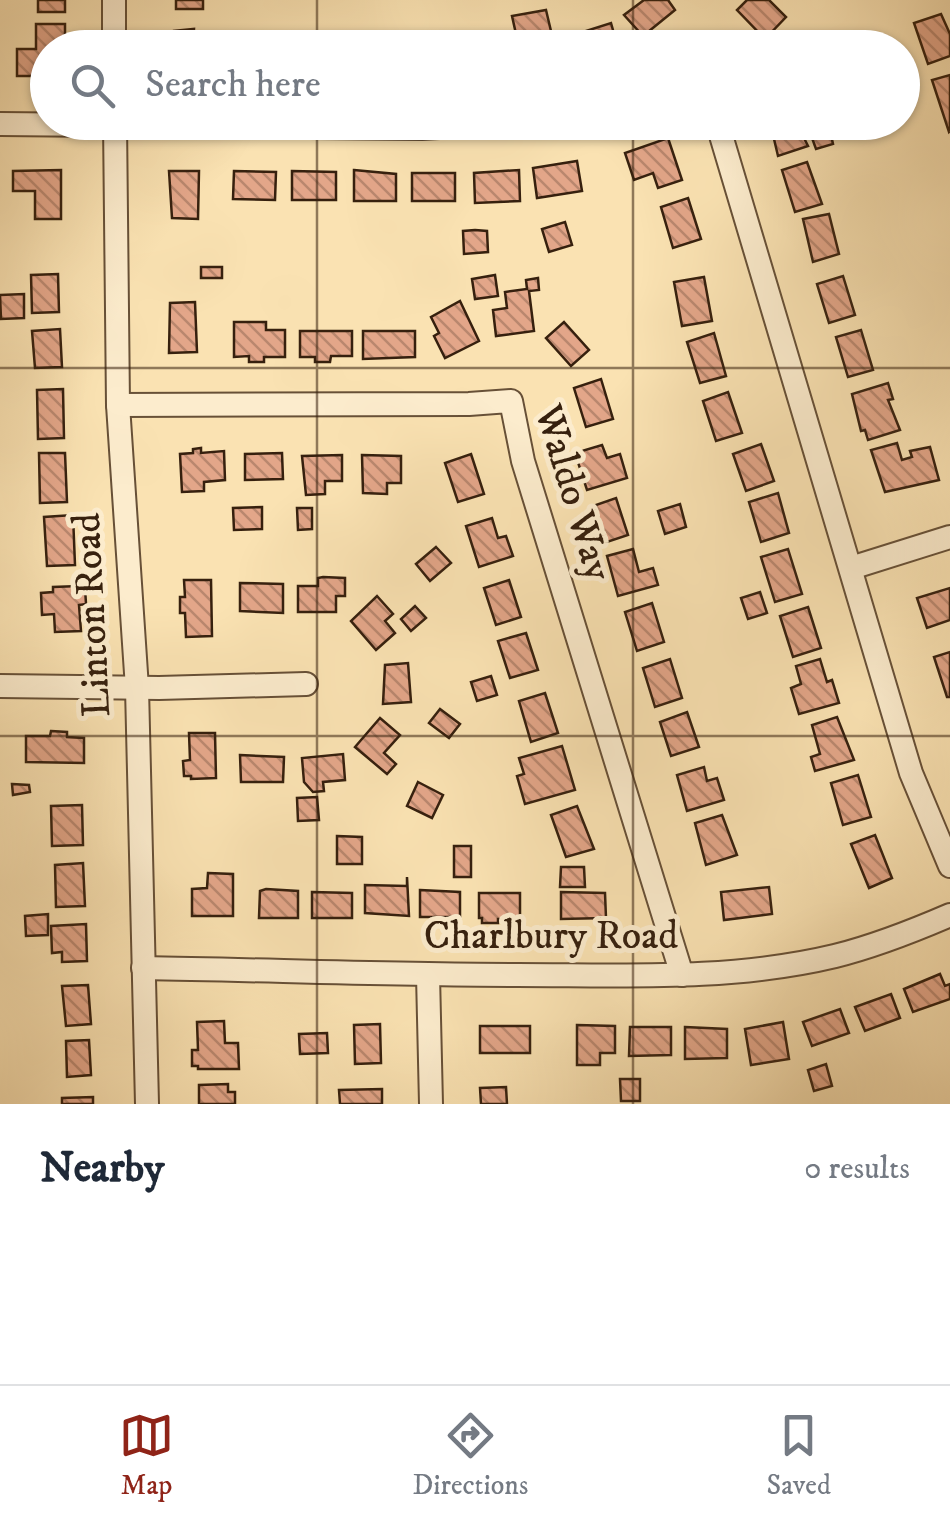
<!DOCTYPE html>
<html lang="en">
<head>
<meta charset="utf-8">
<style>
	body { margin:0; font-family:"IM FELL DW Pica",serif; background:#f2f2f3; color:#1f2937 }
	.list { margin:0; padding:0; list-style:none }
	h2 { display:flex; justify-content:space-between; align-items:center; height:130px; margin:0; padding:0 40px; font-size:42px }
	h2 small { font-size:32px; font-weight:400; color:#747a83 }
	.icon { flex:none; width:55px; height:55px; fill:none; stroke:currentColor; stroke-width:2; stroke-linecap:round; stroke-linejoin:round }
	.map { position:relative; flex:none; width:950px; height:1104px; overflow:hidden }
	.search { position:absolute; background:#fff; box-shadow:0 2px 8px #0004; left:30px; right:30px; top:30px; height:110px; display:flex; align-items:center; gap:25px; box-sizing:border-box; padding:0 35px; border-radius:55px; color:#747a83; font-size:38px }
	.sheet { height:280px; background:#fff }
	nav { display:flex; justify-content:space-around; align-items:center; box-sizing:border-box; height:140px; border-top:2px solid #e0e1e3; background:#fff; font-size:28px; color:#747a83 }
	nav a { display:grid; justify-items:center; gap:5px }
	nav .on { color:#8f2418 }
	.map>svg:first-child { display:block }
	.building { fill:url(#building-back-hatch); stroke:#36200e; stroke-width:2.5 }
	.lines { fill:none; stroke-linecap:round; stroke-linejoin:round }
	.minor-casing { stroke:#675037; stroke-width:26 }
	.minor { stroke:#fceccd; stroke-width:22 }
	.grid { fill:none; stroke:#36200e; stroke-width:2.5; stroke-opacity:0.55 }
	.labels { text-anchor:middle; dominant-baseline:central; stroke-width:10; stroke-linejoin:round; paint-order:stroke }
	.street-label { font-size:40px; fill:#36200e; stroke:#fceccd }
</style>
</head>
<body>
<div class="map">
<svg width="950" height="1104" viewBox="0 0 950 1104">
	<defs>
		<pattern id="building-back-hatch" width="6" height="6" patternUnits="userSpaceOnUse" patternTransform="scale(2.5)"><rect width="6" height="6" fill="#e3a689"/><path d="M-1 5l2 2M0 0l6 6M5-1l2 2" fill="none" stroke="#b9876e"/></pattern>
	</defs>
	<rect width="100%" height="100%" fill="#fae2b2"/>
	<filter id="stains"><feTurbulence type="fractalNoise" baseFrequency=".002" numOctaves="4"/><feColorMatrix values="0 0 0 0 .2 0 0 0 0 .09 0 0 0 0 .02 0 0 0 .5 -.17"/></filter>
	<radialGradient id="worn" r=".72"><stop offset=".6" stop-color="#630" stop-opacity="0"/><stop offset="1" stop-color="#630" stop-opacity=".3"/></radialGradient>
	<g class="building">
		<rect x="38" y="0" width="27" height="12"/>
		<rect x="176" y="0" width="27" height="9"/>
		<path d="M644 0H668L675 10 643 36 624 15Z"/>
		<path d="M747 0H769L786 17 765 39 737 10Z"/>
		<path d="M546 10 555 48H505L503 38 516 34 512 16Z"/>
		<path d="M941 14 950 34V56L928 64 914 23Z"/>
		<path d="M611 23 618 48H574L570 36Z"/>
		<path d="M36 24H65V48H48V76H17V49H36Z"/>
		<path d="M194 29 193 48H167L174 41V31Z"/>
		<path d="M292 32 306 34V48H259V37Z"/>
		<path d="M470 33 473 45 494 41 495 48H447L445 38Z"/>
		<path d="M337 37V47L360 48H316V38Z"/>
		<path d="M950 75V131L949 132 932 80Z"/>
		<path d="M770 122H796L808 146 778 156Z"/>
		<path d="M828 122 833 144 816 149 808 127Z"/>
		<path d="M668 138 682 180 658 188 653 173 634 180 625 153Z"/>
		<path d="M577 161 582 191 537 198 533 168Z"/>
		<path d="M807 162 822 204 795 212 782 170Z"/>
		<path d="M61 170V219H35V191H13V171Z"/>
		<path d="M354 170 396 174V201H354Z"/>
		<path d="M519 170 520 201 475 203 474 173Z"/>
		<path d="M169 171H199L198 219 172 218Z"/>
		<path d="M234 171 276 172 275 200 233 199Z"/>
		<path d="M292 171 336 172V200H292Z"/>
		<rect x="412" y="173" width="43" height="28"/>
		<path d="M688 198 701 239 673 248 661 207Z"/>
		<path d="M829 214 839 254 813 262 803 219Z"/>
		<path d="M565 222 572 245 549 252 542 229Z"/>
		<path d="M475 230 487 231 488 252 464 254 463 231Z"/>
		<rect x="201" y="267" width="21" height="11"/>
		<path d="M58 274 59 312 32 313 31 275Z"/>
		<path d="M495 275 498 296 475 299 472 279Z"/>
		<path d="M843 276 855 315 829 323 817 284Z"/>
		<path d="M704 277 712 321 682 326 674 282Z"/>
		<path d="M538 278 539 290 529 291 534 331 496 336 493 310 507 308 505 292 527 289 526 280Z"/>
		<path d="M24 294V318L1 319 0 295Z"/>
		<path d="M460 301 479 341 445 358 434 336 439 333 431 317Z"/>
		<path d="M195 302 197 352 169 353 170 303Z"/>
		<path d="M234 322H266V330H285V357H264V362H249V356L234 357Z"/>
		<path d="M564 322 589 350 571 366 546 338Z"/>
		<path d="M60 329 62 367 35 368 32 331Z"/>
		<path d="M861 330 873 370 848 377 836 337Z"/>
		<path d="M300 331H352V356H331L330 362H315V357H300Z"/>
		<path d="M363 331H415V357L363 359Z"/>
		<path d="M714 333 726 376 700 383 687 342Z"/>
		<path d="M601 379 613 419 586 427 574 388Z"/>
		<path d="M888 383 893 399 888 400 900 430 868 440 865 430 861 431 852 394Z"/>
		<path d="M63 389 64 438 38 439 37 390Z"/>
		<path d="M728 392 742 433 716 441 703 401Z"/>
		<path d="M897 443 902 460 912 457 910 451 930 447 939 480 885 492 871 450Z"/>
		<path d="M761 444 774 481 746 491 733 454Z"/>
		<path d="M602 445 607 458 620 454 627 478 587 490 575 453Z"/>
		<path d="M201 448V453L224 451 225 480 204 482V491L182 492 180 454 193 453V449Z"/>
		<path d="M39 453H65L67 502 40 503Z"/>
		<path d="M282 453 283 479 245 480V454Z"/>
		<path d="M471 454 484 494 458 502 445 463Z"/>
		<path d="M342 455V481H325V494L306 495 302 456Z"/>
		<path d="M362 455 401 456V483H387V494L363 493Z"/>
		<path d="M778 493 789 533 761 542 749 502Z"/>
		<path d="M616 498 628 535 604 543 593 506Z"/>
		<path d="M680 504 686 527 665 534 658 511Z"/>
		<path d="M262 507V529L234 530 233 508Z"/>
		<path d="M297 508H312V529L298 530Z"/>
		<path d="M73 515 75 565 47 566 44 517Z"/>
		<path d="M492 518 498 538 506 536 513 556 479 567 466 526Z"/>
		<path d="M436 547 451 563 430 581 416 564Z"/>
		<path d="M633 549 639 572 653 568 658 585 618 596 607 556Z"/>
		<path d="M788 549 802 594 775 602 761 557Z"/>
		<path d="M323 577 345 578V596H336V612H298V586H318V578Z"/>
		<path d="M184 580H211L212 636 186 637 185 613H180V597H185Z"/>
		<path d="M509 580 521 617 496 625 484 588Z"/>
		<path d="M240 583 283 584V613L240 611Z"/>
		<path d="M79 586V589L85 588 86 604 79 605 81 631 55 632 54 614 42 615 41 593 53 592V587Z"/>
		<path d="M950 588V620L927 628 917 598Z"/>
		<path d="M760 592 767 613 748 619 741 598Z"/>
		<path d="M377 596 393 614 385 621 395 633 376 650 351 621Z"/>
		<path d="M652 603 664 642 637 651 625 612Z"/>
		<path d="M415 606 426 618 411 631 401 619Z"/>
		<path d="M808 607 821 648 793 657 780 616Z"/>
		<path d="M526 633 538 670 510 678 498 641Z"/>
		<path d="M950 652V697H947L934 657Z"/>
		<path d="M670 659 682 698 655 707 643 668Z"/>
		<path d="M820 659 827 682 832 680 839 703 799 714 791 688 801 684 796 666Z"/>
		<path d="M408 663 411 702 383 704 385 665Z"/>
		<path d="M491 676 497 695 477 701 471 682Z"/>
		<path d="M545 693 558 733 531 742 519 701Z"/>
		<path d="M440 709 460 724 449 738 429 723Z"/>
		<path d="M687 712 699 747 671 756 660 722Z"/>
		<path d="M837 717 854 760 815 771 811 757 820 754 812 725Z"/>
		<path d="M380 718 400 735 384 753 396 764 387 774 355 747Z"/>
		<path d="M51 731 67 732V737L84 738V763L26 762V736H50Z"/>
		<path d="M189 733H215L216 778 191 779V776H184L183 761 190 760Z"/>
		<path d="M562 746 575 790 525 804 517 776 524 774 519 758Z"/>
		<path d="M343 754 345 780 323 782 324 791 313 792 304 782 302 758Z"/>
		<path d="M240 755 284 757 283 782H241Z"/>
		<path d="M704 767 707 781 717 778 724 800 687 811 677 775Z"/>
		<path d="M858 775 871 817 843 825 831 783Z"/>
		<path d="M418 782 443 795 432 818 407 806Z"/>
		<path d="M12 784 29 785 30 792 13 795Z"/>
		<path d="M317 797 319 820 298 821 297 798Z"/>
		<path d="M82 805 83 845 52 846 51 806Z"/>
		<path d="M577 806 594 849 566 857 551 815Z"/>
		<path d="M722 815 737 855 706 865 695 823Z"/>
		<path d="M875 835 892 878 869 888 851 844Z"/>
		<path d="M337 836 362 837V864H337Z"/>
		<rect x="454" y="846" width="17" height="31"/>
		<path d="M83 863 85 906 56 907 55 865Z"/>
		<path d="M561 867H584L585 887H560Z"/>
		<path d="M208 873 233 874V916H192V889L207 888Z"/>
		<path d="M407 877 409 916 365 913V885L407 886Z"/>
		<path d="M769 887 772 914 724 920 721 892Z"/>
		<path d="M266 889 298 891V918H259L260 891Z"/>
		<path d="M420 890 460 892V917H420Z"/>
		<path d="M312 892 352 893V918H312Z"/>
		<path d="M561 892 605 893 606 918 561 919Z"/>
		<path d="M479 893H520V919H498V923H482V918H479Z"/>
		<path d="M48 914V935L26 936 25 916Z"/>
		<path d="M86 924 87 961 62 962V952L52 953 51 926Z"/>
		<path d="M940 974 945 986 950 984V999L913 1012 904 989Z"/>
		<path d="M88 985 91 1024 66 1026 62 986Z"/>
		<path d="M891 994 900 1018 865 1031 855 1007Z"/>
		<path d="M840 1009 849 1033 812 1046 803 1022Z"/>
		<path d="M224 1021 225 1043H238L239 1069H198V1066H192V1050H198L197 1022Z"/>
		<path d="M783 1022 789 1059 751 1065 745 1029Z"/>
		<path d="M380 1024 381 1063 355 1064 354 1025Z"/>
		<path d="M577 1025 615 1026V1053H600V1065H577Z"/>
		<rect x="480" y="1026" width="50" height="27"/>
		<path d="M630 1027H671V1055L629 1056Z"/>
		<path d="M685 1027 727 1029V1058L685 1059Z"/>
		<path d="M327 1033 328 1053 300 1054 299 1034Z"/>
		<path d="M89 1040 91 1075 67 1077 66 1041Z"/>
		<path d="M826 1064 832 1086 814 1091 808 1070Z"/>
		<path d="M620 1079H640V1101H621Z"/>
		<path d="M228 1084V1092H235V1104H199V1085Z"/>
		<path d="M506 1087 507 1104H481L480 1088Z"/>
		<path d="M382 1089V1104H340L339 1090Z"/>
		<path d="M93 1097V1104H62V1098Z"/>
	</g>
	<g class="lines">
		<defs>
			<g id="minor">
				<path d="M114 0V48"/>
				<path d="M115 122 118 405 137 688 147 1104"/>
				<path d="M717 122 911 773 950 866"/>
				<path d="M0 124 422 128 527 122"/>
				<path d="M118 405 469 404 511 401 523 461 682 975"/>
				<path d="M851 568 950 537"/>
				<path d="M0 686 159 688 306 684"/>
				<path d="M143 968C268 970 392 975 517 975 623 975 731 981 835 956 875 946 913 931 950 915"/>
				<path d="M428 975 431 1104"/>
			</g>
		</defs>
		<use href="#minor" class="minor-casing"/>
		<use href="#minor" class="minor"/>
	</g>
	<path class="grid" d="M317 0V48M633 0V48M317 122V1104M633 122V1104M0 368H950M0 736H950"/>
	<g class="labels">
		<g class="street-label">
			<text transform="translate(572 493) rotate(73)">Waldo Way</text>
			<text transform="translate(93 615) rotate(-93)">Linton Road</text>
			<text x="551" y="937">Charlbury Road</text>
		</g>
	</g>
	<rect width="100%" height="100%" filter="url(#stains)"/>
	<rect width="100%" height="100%" fill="url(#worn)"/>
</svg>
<div class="search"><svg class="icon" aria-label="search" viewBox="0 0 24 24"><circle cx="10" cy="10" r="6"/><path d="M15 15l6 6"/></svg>Search here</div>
</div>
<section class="sheet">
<h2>Nearby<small>0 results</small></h2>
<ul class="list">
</ul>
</section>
<nav>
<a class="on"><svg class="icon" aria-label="map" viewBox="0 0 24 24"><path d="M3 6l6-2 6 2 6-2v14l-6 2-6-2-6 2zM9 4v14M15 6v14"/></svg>Map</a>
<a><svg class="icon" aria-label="directions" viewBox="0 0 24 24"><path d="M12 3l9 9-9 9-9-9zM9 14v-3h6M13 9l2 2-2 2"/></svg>Directions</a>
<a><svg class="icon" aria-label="saved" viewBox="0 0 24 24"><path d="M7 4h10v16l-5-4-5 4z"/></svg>Saved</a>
</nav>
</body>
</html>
